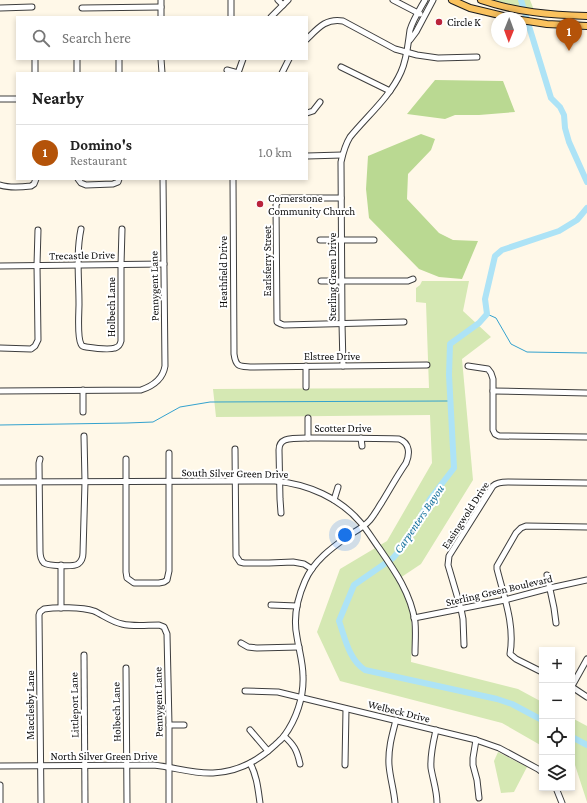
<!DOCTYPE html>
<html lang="en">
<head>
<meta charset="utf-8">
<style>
	body { margin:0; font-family:"Crimson Pro",serif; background:#f6f6f6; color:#222 }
	.controls { position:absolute; right:12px; bottom:12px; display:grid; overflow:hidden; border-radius:0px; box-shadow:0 2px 6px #0003 }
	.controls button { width:36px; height:36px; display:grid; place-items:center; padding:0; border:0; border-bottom:1px solid #e0e0e0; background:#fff; color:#222; font:20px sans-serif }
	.compass { position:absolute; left:491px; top:12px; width:36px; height:36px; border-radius:50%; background:#fff; box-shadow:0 2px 6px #0003; rotate:181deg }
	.you { position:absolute; left:345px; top:535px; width:14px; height:14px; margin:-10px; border:3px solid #fff; border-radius:50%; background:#1a73e8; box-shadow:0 0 0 6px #1a73e833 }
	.badge { display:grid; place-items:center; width:26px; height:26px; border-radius:50%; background:#b45309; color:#fff; font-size:13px; font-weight:700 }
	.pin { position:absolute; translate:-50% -33px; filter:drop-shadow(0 1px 2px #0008) }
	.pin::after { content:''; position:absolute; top:21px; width:14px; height:12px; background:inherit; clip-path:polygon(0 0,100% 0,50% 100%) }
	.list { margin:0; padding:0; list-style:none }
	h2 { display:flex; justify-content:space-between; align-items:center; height:52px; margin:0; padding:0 16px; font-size:17px }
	h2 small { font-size:13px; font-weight:400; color:#767676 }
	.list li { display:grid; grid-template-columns:26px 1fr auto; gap:12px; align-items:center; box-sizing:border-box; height:56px; padding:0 16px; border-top:1px solid #e0e0e0 }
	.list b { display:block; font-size:15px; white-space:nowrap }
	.list p { margin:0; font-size:13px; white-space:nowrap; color:#767676 }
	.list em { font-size:13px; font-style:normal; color:#767676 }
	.icon { flex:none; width:22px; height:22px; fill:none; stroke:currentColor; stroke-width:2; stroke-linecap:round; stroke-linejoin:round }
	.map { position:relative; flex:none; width:587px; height:803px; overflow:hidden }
	.search { position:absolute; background:#fff; box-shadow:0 2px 6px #0003; left:16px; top:16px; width:292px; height:44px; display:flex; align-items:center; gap:10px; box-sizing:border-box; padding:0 14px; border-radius:0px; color:#767676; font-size:15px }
	.panel { position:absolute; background:#fff; box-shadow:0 2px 6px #0003; left:16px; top:72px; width:292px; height:108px; border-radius:0px }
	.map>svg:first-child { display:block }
	.green { fill:#d5e8b3 }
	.forest { fill:#bad992 }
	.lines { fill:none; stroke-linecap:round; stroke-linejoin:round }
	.stream { stroke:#34a2ce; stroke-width:1 }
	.river { stroke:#ade3f6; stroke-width:6 }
	.minor-casing { stroke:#3e3e3e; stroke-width:7 }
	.major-casing { stroke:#1c1c1c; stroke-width:8 }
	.minor { stroke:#fff; stroke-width:5 }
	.major { stroke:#fac25e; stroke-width:6 }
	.poi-dot { fill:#ba233b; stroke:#fff; stroke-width:1.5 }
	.labels { text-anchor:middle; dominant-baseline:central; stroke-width:4; stroke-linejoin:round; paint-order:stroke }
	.poi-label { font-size:11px; fill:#0b0b0b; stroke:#fff; text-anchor:start }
	.street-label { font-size:11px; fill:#0b0b0b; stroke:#fff }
	.water-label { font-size:12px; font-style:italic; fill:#14709c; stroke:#fff }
</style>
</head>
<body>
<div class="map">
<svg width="587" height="803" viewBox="0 0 587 803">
	<rect width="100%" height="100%" fill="#fff8e8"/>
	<g class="green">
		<path d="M493 0H530L534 10 512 5Z"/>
		<path d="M422 281H469L463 311 491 337 462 359 473 480 421 564 397 580C401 588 406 597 408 606 414 624 412 643 411 662L518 689 542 702V746L502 723 340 681 317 632 340 569 387 541 432 463 430 415 216 417 213 389 429 388 426 303 416 302V288L420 285Z"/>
		<path d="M572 718 587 726V802L575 765 572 764Z"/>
		<path d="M498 752 527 767 514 792 501 793 494 761Z"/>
	</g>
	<g class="forest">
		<path d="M435 80 503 81 515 112 479 115H455L445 119 407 114Z"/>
		<path d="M421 134 435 139 431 150 408 174 407 199 439 233 453 240 478 241 462 279 439 277 419 269 369 218 366 189 368 156Z"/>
	</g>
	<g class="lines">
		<g class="stream">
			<path d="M487 314 496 318 511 344 527 352 587 353"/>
			<path d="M0 425 127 423 153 422 180 407 210 402 450 401"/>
		</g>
		<g class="river">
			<path d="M521 0 551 98 560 107 564 115 565 128 569 142 587 182"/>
			<path d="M542 720 512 704 497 699 365 670C349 660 345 638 339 621L354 585 393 558 407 542 430 499 454 468 449 375 450 344 479 323 487 314 485 299 495 256 502 250 559 231 577 220 587 208"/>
			<path d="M572 737 587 745"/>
		</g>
		<defs>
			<g id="minor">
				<path d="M161 0V17"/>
				<path d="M231 0V17"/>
				<path d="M278 0 283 5"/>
				<path d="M393 0 420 14"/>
				<path d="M0 8 32 7"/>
				<path d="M82 8 161 7"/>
				<path d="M271 17 288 0"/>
				<path d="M307 39C318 28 326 18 343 21L395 49 417 55 438 58 477 57"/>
				<path d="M410 40 416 32 433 0"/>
				<path d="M77 59V73"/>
				<path d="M161 59 162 73"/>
				<path d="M341 67 390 91"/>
				<path d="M227 70 238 73"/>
				<path d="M35 73V59"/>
				<path d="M119 73V59"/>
				<path d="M238 73 243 59"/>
				<path d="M282 73 289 59"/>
				<path d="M0 99H17"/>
				<path d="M307 113 313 111 320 102"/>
				<path d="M307 156 342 155"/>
				<path d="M78 179 81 183 86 185 113 184 118 182 119 179"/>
				<path d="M233 179 234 354C236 368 240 366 252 367L427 365"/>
				<path d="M0 185C9 188 22 187 31 186L34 184 36 179"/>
				<path d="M341 198H282L278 201 276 205 277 322 281 324 284 325 404 322"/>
				<path d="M81 229C76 253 79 279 79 304 79 313 77 337 81 344 82 347 83 346 86 347 93 348 109 350 115 348 119 347 120 345 121 341V265L122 229"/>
				<path d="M320 240H374"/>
				<path d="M0 266 164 264"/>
				<path d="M321 281H408L413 279"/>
				<path d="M0 348 31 349 35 346 38 340 37 265 38 230"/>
				<path d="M306 366V387"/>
				<path d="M343 366 342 323 341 162C343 153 345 145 350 137 367 116 390 97 401 72 407 59 408 44 410 30 413 20 420 9 425 0"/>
				<path d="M468 366 488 369 491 373 493 379V430L495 434 499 436 587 437"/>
				<path d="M83 390V412"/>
				<path d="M0 391 141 390C153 386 163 379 165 366L163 179"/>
				<path d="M493 391 587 393"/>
				<path d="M308 418V438"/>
				<path d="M361 438 362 446"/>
				<path d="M235 449 236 556 240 562 244 563H269L293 562 304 564 312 569"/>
				<path d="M40 459 39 463 40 551C40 555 41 560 44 563 48 566 74 567 78 564 82 561 83 557 83 553L85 482 84 436"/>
				<path d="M126 459V572L127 578 134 583H159L164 582 167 580 169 571V453"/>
				<path d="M0 482 275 481C308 484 340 498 361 523 368 531 373 540 379 548 395 571 411 594 415 622 416 633 415 643 415 653"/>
				<path d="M334 500 338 487"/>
				<path d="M547 575 554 608 556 623"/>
				<path d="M271 605 297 606"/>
				<path d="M61 608V565"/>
				<path d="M414 618 505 600 550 588 587 580"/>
				<path d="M241 643 248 647 257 648 299 647"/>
				<path d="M464 645 463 619 461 609 448 565 449 556 493 486C497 482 503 482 508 482L587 483"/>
				<path d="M84 655 85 803"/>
				<path d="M126 668 127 803"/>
				<path d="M542 672 516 659 510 654C515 625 504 597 497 569V566L516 533 521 528 526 526 587 527"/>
				<path d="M572 686 587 659"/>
				<path d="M572 687 587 697"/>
				<path d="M245 691 278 692 476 740 499 748 538 769 542 772"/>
				<path d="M169 725H184"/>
				<path d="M250 730 268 751"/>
				<path d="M436 730C433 743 430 755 431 768 433 780 437 791 437 803"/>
				<path d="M284 736C294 745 297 750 300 764"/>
				<path d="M476 740 473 758V765L477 780 479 798"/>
				<path d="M250 763C257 776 258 789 260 803"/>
				<path d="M345 765 346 709"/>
				<path d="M0 766 153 765C174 767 193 774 213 773 237 772 258 761 275 745 278 742 282 739 284 736 296 720 304 697 303 676 303 663 299 650 297 637 293 618 297 599 305 581 314 560 333 547 351 534 358 530 365 526 370 520 375 514 378 508 382 502 390 489 397 476 406 463 410 454 410 443 399 439 372 438 346 438 319 438 310 438 292 437 285 440 280 442 279 446 279 450L280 499 281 513"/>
				<path d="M0 785V803"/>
				<path d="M556 788 562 803"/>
				<path d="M41 803 39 615 40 612 44 609C56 607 82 607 94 611 103 615 112 622 122 624 134 627 147 625 159 625L164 627 167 634 169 725V803"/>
				<path d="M395 803C394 790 390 778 389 765 388 749 392 735 396 720"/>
			</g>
			<g id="major">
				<path d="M452 0 470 8 512 18"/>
				<path d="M481 0C516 12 550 15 587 16"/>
				<path d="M521 20 547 24 587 26"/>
			</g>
		</defs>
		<use href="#minor" class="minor-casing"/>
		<use href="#major" class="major-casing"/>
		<use href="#minor" class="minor"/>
		<use href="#major" class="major"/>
	</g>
	<g class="poi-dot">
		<circle cx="439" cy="22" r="4"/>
		<circle cx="260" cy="204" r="4"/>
	</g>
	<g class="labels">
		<g class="poi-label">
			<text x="447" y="22">Circle K</text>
			<text x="268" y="198">Cornerstone<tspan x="268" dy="13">Community Church</tspan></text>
		</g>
		<g class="street-label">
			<text transform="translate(82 255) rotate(-1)">Trecastle Drive</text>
			<text transform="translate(267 261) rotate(-90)">Earlsferry Street</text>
			<text transform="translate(223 272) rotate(-90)">Heathfield Drive</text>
			<text transform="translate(332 277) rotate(-90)">Sterling Green Drive</text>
			<text transform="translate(154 286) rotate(-91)">Pennygent Lane</text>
			<text transform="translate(111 307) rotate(-90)">Holbech Lane</text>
			<text x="332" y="356">Elstree Drive</text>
			<text x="343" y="428">Scotter Drive</text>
			<text transform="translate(235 473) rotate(1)">South Silver Green Drive</text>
			<text transform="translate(465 515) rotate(-57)">Easingwold Drive</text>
			<text transform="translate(499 590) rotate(-13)">Sterling Green Boulevard</text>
			<text transform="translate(158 702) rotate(-91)">Pennygent Lane</text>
			<text transform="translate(30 705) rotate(-90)">Macclesby Lane</text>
			<text transform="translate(74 705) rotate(-91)">Littleport Lane</text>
			<text transform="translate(399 711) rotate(14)">Welbeck Drive</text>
			<text transform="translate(116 712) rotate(-91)">Holbech Lane</text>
			<text x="104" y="756">North Silver Green Drive</text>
		</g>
		<g class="water-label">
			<text transform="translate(419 519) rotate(-56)">Carpenters Bayou</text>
		</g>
	</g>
</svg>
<div class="controls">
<button>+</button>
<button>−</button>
<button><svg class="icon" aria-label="locate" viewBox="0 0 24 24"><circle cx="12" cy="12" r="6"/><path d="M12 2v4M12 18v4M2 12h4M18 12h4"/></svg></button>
<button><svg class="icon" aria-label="layers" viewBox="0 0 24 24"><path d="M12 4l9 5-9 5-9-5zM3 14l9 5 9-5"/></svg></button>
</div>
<svg class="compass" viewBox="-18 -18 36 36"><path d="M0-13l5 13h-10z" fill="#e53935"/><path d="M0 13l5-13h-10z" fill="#767676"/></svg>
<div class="you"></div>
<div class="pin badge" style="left:569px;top:51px">1</div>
<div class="search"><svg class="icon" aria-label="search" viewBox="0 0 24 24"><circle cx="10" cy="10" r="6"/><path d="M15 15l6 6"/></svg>Search here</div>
<section class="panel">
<h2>Nearby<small></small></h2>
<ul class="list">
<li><span class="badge">1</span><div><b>Domino's</b><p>Restaurant</p></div><em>1.0 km</em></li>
</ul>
</section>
</div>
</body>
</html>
